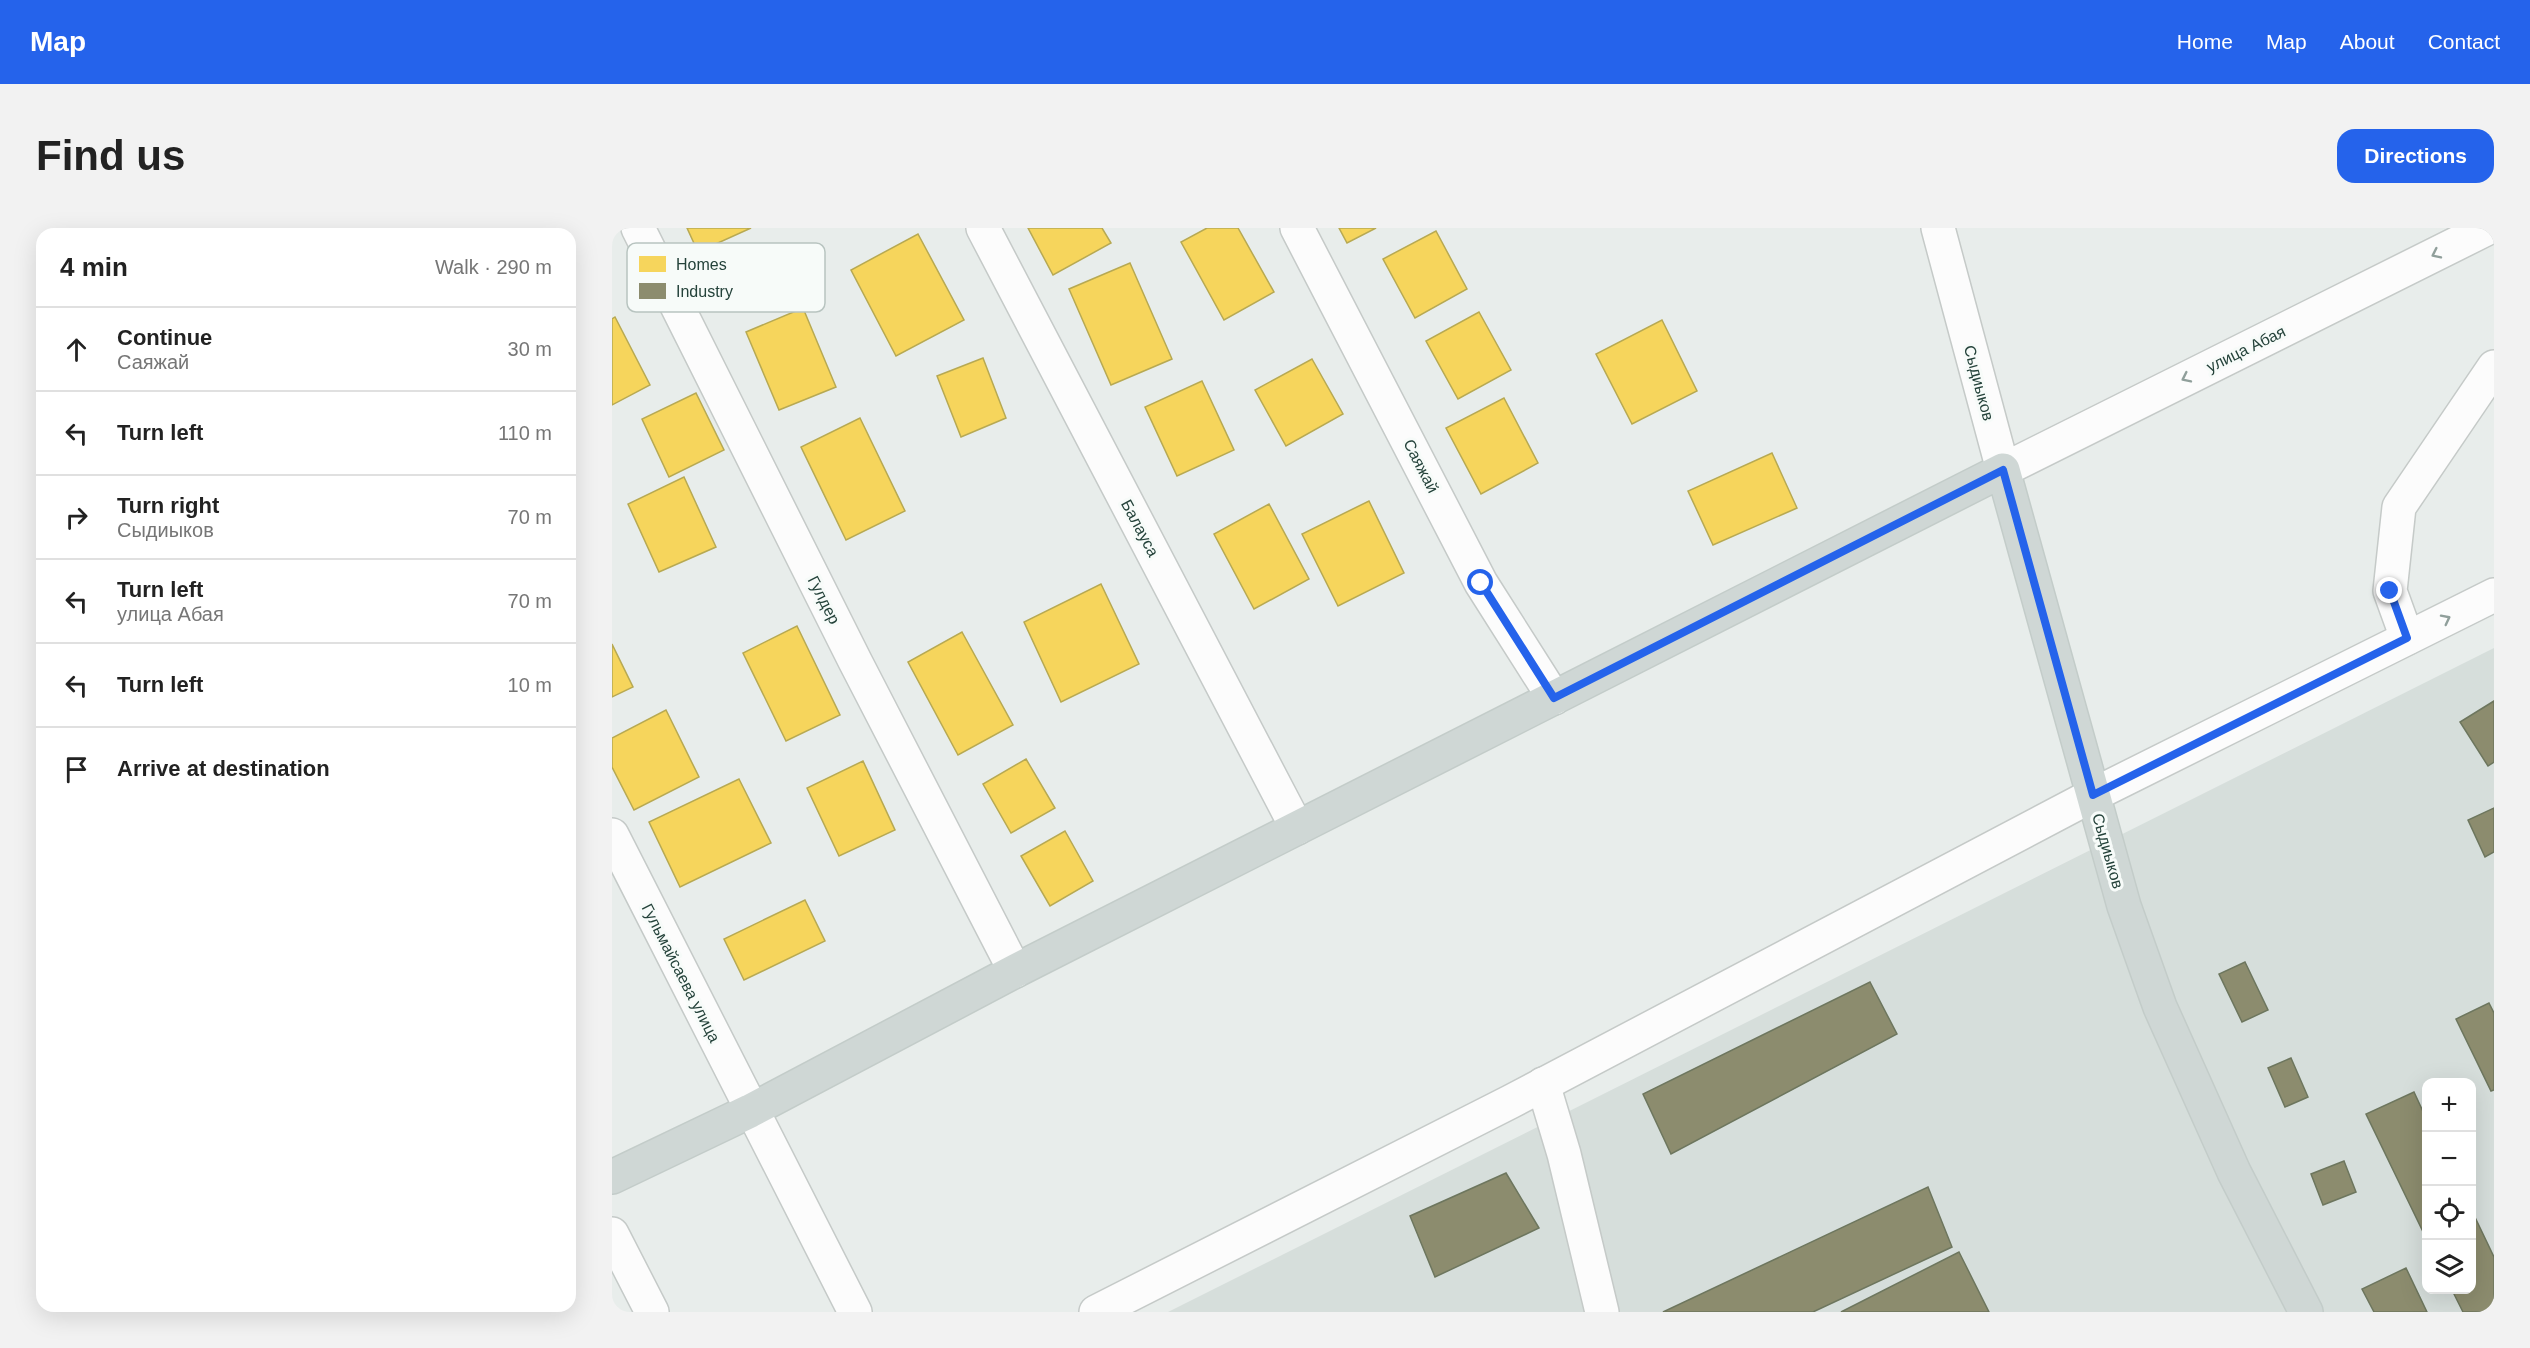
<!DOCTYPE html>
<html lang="en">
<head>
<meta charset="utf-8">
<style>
	body { margin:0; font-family:Helvetica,sans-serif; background:#f2f2f2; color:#222 }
	.controls { position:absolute; right:18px; bottom:18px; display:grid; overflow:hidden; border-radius:12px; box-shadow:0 6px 24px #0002 }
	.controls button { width:54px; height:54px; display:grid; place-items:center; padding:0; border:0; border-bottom:2px solid #e0e0e0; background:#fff; color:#222; font:30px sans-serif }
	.stop { position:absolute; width:18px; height:18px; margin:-14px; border:4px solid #2563eb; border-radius:50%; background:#fff }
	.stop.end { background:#2563eb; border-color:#fff; box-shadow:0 2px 6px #0008 }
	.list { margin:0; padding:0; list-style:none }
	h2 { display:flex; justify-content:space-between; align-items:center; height:78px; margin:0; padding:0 24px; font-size:26px }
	h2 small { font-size:20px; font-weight:400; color:#767676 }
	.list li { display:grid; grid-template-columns:39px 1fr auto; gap:18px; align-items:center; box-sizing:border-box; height:84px; padding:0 24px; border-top:2px solid #e0e0e0 }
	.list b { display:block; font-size:22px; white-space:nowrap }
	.list p { margin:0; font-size:20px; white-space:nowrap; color:#767676 }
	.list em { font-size:20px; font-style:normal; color:#767676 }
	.icon { flex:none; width:33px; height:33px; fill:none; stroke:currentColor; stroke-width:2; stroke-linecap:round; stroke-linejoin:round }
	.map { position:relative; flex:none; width:1882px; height:1084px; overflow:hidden; border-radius:18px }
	header { display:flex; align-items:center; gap:36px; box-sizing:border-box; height:84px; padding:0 30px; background:#2563eb; color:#fff }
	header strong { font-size:28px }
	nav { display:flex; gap:33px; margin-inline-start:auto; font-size:21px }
	.intro { display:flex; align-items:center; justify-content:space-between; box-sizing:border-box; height:144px; padding:0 36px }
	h1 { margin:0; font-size:42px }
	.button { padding:15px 27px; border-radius:18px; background:#2563eb; color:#fff; font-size:21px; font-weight:700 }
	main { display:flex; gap:36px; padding:0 36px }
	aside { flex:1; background:#fff; border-radius:18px; box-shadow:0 6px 24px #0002 }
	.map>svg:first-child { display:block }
	.built { fill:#d6dedb; fill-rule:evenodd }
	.homes { fill:#f6d55c; stroke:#b7a952; stroke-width:1.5 }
	.industry { fill:#8c8c6e; stroke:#6d765e; stroke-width:1.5 }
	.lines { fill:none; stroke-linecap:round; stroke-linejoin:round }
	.minor-casing { stroke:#c5cac8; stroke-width:36 }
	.major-casing { stroke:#c3ccc9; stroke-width:36 }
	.minor { stroke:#fcfcfc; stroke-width:33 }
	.major { stroke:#cfd7d5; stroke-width:33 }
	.oneway { stroke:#909f9b }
	.route { stroke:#2563eb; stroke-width:8 }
	.labels { text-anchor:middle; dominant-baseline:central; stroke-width:6; stroke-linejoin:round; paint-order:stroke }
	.street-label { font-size:16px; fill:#24423a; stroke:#f7fbf9 }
	.key { fill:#f7fbf9; stroke:#b8c4c0; stroke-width:1.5 }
	.key-label { font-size:16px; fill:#24423a }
</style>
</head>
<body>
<header>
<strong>Map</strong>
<nav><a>Home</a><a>Map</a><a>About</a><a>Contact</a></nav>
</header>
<div class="intro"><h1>Find us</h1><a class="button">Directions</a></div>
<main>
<aside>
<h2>4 min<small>Walk · 290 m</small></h2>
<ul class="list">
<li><svg class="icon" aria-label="ahead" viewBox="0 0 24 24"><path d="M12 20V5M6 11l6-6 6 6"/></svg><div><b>Continue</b><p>Саяжай</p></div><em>30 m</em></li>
<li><svg class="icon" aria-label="left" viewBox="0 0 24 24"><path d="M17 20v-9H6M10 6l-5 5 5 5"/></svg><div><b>Turn left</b></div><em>110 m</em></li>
<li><svg class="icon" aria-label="right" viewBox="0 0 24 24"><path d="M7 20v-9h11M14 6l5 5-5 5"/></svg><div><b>Turn right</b><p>Сыдиыков</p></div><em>70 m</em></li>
<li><svg class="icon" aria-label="left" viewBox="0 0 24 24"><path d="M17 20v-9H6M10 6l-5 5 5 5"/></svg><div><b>Turn left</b><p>улица Абая</p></div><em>70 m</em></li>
<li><svg class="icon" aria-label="left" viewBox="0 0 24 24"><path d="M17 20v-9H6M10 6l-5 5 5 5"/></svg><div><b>Turn left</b></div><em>10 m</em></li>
<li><svg class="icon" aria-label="arrive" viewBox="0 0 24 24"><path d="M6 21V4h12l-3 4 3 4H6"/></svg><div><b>Arrive at destination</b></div></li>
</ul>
</aside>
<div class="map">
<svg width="1882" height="1084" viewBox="0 0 1882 1084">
	<rect width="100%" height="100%" fill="#e8edeb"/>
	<path class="built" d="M1882 420V1084H556ZM1814 854H1860V1062H1814Z"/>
	<g class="homes">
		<path d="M75 0H139L86 24Z"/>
		<path d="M416 0H490L499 15 441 47Z"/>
		<path d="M595 0H626L662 64 612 92 569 14Z"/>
		<path d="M727 0H764L735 15Z"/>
		<path d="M824 3 855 61 803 90 771 31Z"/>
		<path d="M306 6 352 92 284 128 239 42Z"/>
		<path d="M518 35 560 131 499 157 457 61Z"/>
		<path d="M191 80 224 159 167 182 134 104Z"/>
		<path d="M867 84 899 142 846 171 814 113Z"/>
		<path d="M3 89 38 157 0 177V91Z"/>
		<path d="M1050 92 1085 163 1020 196 984 126Z"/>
		<path d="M371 130 394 190 349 209 325 148Z"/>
		<path d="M700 131 731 186 674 218 643 162Z"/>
		<path d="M590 153 622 222 565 248 533 179Z"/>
		<path d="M84 165 112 222 57 249 30 191Z"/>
		<path d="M892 170 926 235 869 266 834 200Z"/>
		<path d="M248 190 293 283 234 312 189 219Z"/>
		<path d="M1160 225 1185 280 1101 317 1076 263Z"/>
		<path d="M72 249 104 319 47 344 16 276Z"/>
		<path d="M757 273 792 345 726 378 690 306Z"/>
		<path d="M657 276 697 351 642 381 602 306Z"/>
		<path d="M489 356 527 436 449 474 412 394Z"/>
		<path d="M185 398 228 487 174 513 131 425Z"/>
		<path d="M350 404 401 497 346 527 296 434Z"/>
		<path d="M0 416 21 459 0 469Z"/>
		<path d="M54 482 87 549 22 582 0 539V510Z"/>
		<path d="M414 531 443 580 399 605 371 556Z"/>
		<path d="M251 533 283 602 227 628 195 560Z"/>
		<path d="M127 551 159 615 68 659 37 594Z"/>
		<path d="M453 603 481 653 438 678 409 628Z"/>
		<path d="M193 672 213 713 132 752 112 711Z"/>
	</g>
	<g class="industry">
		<path d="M1882 473V534L1876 538 1848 494Z"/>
		<path d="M1882 580V624L1873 629 1856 592Z"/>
		<path d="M1633 734 1656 782 1630 794 1607 746Z"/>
		<path d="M1258 754 1285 806 1059 926 1031 866Z"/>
		<path d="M1877 775 1882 785V862L1879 863 1844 791Z"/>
		<path d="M1679 830 1696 869 1673 879 1656 840Z"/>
		<path d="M1802 864 1814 890V1010L1754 886Z"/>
		<path d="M1732 933 1744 964 1711 977 1699 946Z"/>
		<path d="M894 945 927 1000 823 1049 798 988Z"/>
		<path d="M1316 959 1340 1019 1201 1084H1051Z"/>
		<path d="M1860 983 1882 1029V1084H1851L1840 1062H1860Z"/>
		<path d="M1347 1024 1377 1084H1229Z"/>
		<path d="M1794 1040 1815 1084H1762L1750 1061Z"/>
	</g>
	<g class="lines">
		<defs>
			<g id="minor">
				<path d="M26 0 243 433 403 743"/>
				<path d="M371 0 685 600"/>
				<path d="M685 0 869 355 942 470"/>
				<path d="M1326 0 1391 242 1876 0"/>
				<path d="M1795 410 1778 363 1787 279 1882 139"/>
				<path d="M0 607 243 1084"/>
				<path d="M931 856 952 926 990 1084"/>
				<path d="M0 1006 40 1084"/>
				<path d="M484 1084 898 874 1481 567 1882 367"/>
			</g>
			<path id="major" d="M0 949 138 883 403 743 1391 242 1512 678 1548 779 1622 944 1694 1084"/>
		</defs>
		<use href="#minor" class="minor-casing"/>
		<use href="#major" class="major-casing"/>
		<use href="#minor" class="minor"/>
		<use href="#major" class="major"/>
	</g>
	<defs><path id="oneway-chevron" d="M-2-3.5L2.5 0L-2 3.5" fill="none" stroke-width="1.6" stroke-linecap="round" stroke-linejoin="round" transform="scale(1.5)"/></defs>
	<g class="oneway">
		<use href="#oneway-chevron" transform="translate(1824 26) rotate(154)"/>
		<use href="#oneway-chevron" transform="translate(1574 150) rotate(154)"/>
		<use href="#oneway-chevron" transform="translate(1834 391) rotate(-27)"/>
	</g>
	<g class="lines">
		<path class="route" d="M869 355 942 470 1391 242 1481 567 1795 410 1778 363"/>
	</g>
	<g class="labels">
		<g class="street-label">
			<text transform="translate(1634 121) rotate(-26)">улица Абая</text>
			<text transform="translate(1367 155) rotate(75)">Сыдиыков</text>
			<text transform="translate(809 238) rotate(63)">Саяжай</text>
			<text transform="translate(528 300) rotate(62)">Балауса</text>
			<text transform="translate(212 372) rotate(63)">Гулдер</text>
			<text transform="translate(1496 623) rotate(74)">Сыдиыков</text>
			<text transform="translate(69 745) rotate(63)">Гульмайсаева улица</text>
		</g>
	</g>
	<rect x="15" y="15" width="198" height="69" rx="9" class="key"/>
	<rect x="27" y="28" width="27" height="16" fill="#f6d55c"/>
	<rect x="27" y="55" width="27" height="16" fill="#8c8c6e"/>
	<g class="key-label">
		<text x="64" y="42">Homes</text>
		<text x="64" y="69">Industry</text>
	</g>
</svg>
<div class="controls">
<button>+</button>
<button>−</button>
<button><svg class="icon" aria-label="locate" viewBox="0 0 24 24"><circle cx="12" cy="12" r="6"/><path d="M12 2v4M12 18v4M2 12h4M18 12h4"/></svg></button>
<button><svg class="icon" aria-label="layers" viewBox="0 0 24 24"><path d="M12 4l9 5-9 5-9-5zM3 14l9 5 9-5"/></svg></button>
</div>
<div class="stop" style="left:869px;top:355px"></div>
<div class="stop end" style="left:1778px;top:363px"></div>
</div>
</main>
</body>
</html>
